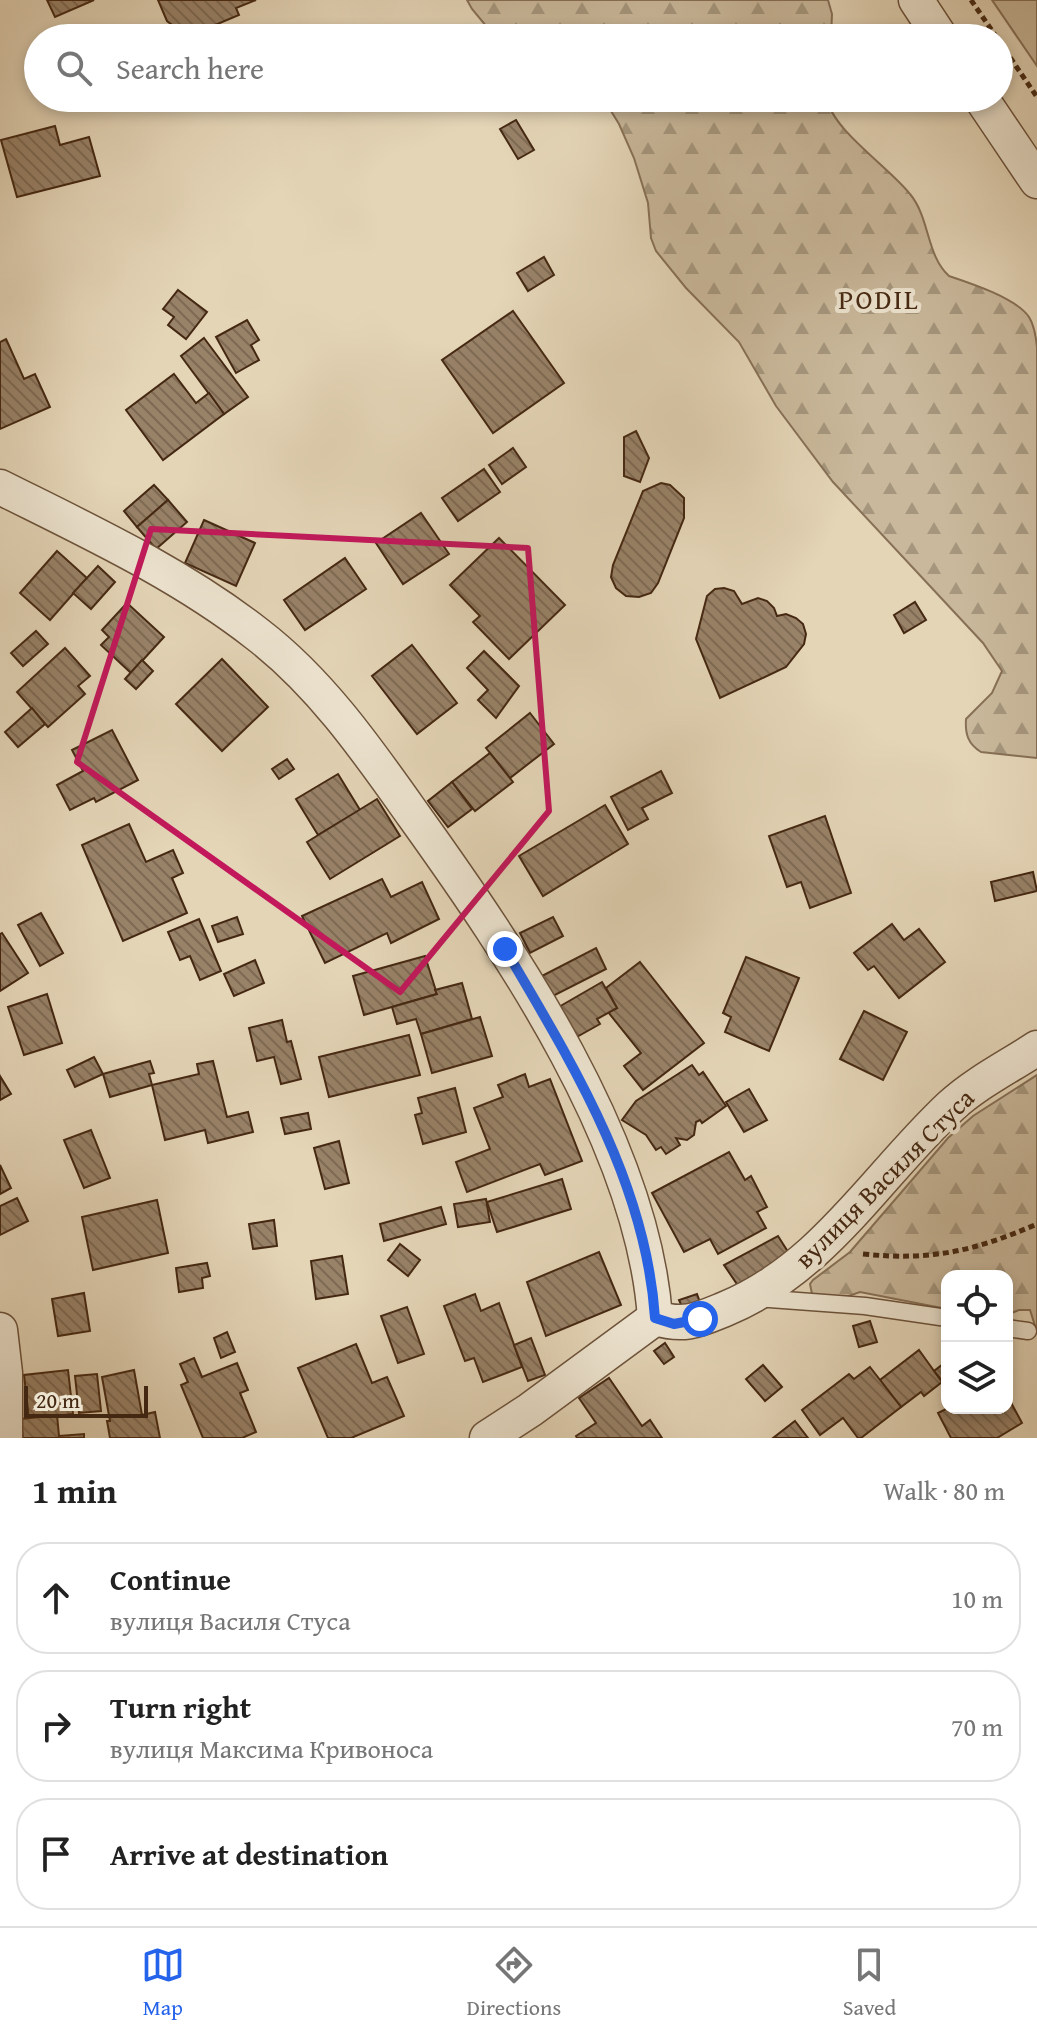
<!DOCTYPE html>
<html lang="en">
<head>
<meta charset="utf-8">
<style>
	body { margin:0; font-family:"Gentium Book Plus",serif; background:#f2f2f2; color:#222 }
	.controls { position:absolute; right:24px; bottom:24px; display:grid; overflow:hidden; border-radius:16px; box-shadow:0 4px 12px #0003 }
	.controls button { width:72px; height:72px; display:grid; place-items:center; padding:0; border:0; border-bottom:2px solid #e0e0e0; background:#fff; color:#222; font:40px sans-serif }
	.scale { position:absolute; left:24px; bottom:20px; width:124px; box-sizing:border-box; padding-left:8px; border:4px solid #452812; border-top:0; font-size:22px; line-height:28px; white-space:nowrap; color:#452812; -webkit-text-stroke:6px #ede4d0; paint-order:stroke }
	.stop { position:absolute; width:24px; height:24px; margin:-18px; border:6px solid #2563eb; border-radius:50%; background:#fff }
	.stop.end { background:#2563eb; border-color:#fff; box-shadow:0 2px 8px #0008 }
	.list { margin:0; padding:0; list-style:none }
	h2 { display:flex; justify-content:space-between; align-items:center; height:104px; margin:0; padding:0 32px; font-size:34px }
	h2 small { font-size:26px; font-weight:400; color:#767676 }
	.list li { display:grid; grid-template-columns:52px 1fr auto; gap:24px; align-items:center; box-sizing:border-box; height:112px; margin:0 16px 16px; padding:0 16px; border:2px solid #e0e0e0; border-radius:32px }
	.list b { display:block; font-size:30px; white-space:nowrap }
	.list p { margin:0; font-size:26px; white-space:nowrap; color:#767676 }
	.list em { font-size:26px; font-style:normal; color:#767676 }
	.icon { flex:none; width:44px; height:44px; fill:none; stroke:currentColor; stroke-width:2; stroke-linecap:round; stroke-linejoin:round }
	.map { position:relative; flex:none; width:1037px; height:1438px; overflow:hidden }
	.search { position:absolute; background:#fff; box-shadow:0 4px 12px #0003; left:24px; right:24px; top:24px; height:88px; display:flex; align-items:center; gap:20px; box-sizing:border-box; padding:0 28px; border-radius:44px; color:#767676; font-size:30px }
	.sheet { height:488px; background:#fff }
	nav { display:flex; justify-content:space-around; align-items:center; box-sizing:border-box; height:112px; border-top:2px solid #e0e0e0; background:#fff; font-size:22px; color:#767676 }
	nav a { display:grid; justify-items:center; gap:4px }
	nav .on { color:#2563eb }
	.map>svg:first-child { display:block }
	.grass { fill:#c9b89b; stroke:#877056; stroke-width:2 }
	.forest { fill:url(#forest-firs); stroke:#877056; stroke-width:2 }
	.building { fill:url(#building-back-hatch); stroke:#452812; stroke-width:2 }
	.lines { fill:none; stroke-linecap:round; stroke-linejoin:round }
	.lane-casing { stroke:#6d533b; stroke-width:19 }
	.street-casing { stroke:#6d533b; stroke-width:37 }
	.path { stroke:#452812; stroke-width:5; stroke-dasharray:6 4; stroke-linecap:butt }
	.lane { stroke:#ede4d0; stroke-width:16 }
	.street { stroke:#ede4d0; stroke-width:34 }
	.route { stroke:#2563eb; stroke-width:10 }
	.marked { fill:none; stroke:#c2185b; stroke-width:6; stroke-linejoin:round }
	.labels { text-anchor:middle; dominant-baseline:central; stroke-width:8; stroke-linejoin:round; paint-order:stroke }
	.street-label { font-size:26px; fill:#452812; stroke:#ede4d0 }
	.neighbourhood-label { font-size:28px; letter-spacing:2px; fill:#452812; stroke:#ede4d0 }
</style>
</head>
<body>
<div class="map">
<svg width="1037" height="1438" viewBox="0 0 1037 1438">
	<defs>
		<pattern id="forest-firs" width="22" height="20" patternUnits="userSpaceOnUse" patternTransform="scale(2)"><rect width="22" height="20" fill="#c9b89b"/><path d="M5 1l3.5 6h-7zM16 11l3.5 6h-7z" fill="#a5967d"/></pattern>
		<pattern id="building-back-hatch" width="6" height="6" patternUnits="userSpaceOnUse" patternTransform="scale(2)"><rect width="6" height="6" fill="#988268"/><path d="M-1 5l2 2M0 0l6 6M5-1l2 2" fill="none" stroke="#7e6a54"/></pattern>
	</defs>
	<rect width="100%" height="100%" fill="#e4d5b7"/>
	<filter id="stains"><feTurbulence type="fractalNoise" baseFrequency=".0025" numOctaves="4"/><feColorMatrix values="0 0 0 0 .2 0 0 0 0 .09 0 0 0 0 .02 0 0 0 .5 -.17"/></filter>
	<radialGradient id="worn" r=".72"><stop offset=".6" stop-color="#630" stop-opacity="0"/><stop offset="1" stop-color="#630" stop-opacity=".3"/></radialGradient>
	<path class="grass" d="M992 0H1037V66Z"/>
	<g class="forest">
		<path d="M467 0H828L832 14 831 38H496L472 9Z"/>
		<path d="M603 98H827C831 129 889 167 910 194 930 218 926 255 949 276 970 283 1016 298 1029 317 1034 325 1036 337 1037 347V758L981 752C968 744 965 734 966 719L992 693 1002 671 983 643 833 482 776 406 739 342 686 288 656 251 651 238 648 203 634 158 619 124Z"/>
		<path d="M1037 1075V1332L1030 1310H1019L1007 1315V1276H947V1309L860 1292 837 1300 812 1294 810 1284 813 1280 850 1252 948 1138 973 1116Z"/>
	</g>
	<g class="building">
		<path d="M47 0H94L55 17Z"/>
		<path d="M158 0H256L236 8 239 15 189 36 186 29 180 31 167 21Z"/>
		<path d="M516 120 534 150 518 159 500 129Z"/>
		<path d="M55 126 60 145 89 137 100 176 17 197 1 140Z"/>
		<path d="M544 257 554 275 528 291 517 273Z"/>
		<path d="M178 290 207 312 186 339 168 325 174 317 163 309Z"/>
		<path d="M513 311 564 383 493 433 442 360Z"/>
		<path d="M247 320 259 340 251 345 259 360 236 373 216 337Z"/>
		<path d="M204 338 248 397 224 414 181 356Z"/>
		<path d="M6 339 24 379 35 374 50 407 0 429V342Z"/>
		<path d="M174 374 196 403 209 393 224 414 163 460 126 410Z"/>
		<path d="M636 431 649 458 640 482 624 476V437Z"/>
		<path d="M513 448 526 467 502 484 489 465Z"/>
		<path d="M484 469 500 492 458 521 442 498Z"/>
		<path d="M661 483 670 485 684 498V518L658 583 651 593 639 597 626 596 616 588 611 577 613 565 643 491Z"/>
		<path d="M154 485 168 500 137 527 124 511Z"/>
		<path d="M168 500 187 522 156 549 137 527Z"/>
		<path d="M421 513 449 554 403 584 376 543Z"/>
		<path d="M204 520 255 543 236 586 185 563Z"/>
		<path d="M499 538 565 605 509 659 473 622 480 616 450 585Z"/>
		<path d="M57 551 87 578 50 620 20 593Z"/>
		<path d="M345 558 366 589 305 630 284 600Z"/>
		<path d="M98 566 115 582 91 609 73 593Z"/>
		<path d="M724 588 734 591 742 604 758 598 767 601 774 608 777 616 786 614 796 618 803 624 806 634 804 644 786 667 720 698 696 639 707 596 715 589Z"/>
		<path d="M915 602 926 620 904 633 894 615Z"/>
		<path d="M127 603 164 637 131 673 101 645 109 637 102 630Z"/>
		<path d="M36 631 48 644 23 666 11 653Z"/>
		<path d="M412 645 457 703 417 734 372 676Z"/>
		<path d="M65 648 90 676 78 686 85 694 48 727 17 692Z"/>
		<path d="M484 651 519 686 496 718 478 700 488 690 467 668Z"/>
		<path d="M222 659 268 707 222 751 176 704Z"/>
		<path d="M142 660 153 671 136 689 125 679Z"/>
		<path d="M32 708 45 724 18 747 5 732Z"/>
		<path d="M530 713 554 744 510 778 486 748Z"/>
		<path d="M112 730 138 780 96 802 94 798 70 810 57 785 83 771 72 750Z"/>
		<path d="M490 753 513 782 475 811 452 782Z"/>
		<path d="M287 759 294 769 279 779 272 769Z"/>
		<path d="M661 771 672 793 642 808 648 819 628 830 611 797Z"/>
		<path d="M338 774 360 810 318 835 296 799Z"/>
		<path d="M452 782 472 809 448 827 428 801Z"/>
		<path d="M377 799 400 836 330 879 307 842Z"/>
		<path d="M605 805 628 844 543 896 519 856Z"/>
		<path d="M825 816 851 893 810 908 801 882 787 887 769 836Z"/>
		<path d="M129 824 146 862 173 850 183 873 172 878 187 913 123 941 82 845Z"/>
		<path d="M1033 872 1037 891 995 901 991 882Z"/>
		<path d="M382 879 391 897 422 882 439 919 391 943 387 933 325 963 302 916Z"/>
		<path d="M41 913 63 953 40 966 18 925Z"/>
		<path d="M237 917 243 934 218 942 212 926Z"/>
		<path d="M553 917 563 936 530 953 520 933Z"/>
		<path d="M199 919 221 971 200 980 190 956 180 960 168 932Z"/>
		<path d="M892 924 904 940 919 929 945 962 899 998 874 966 868 970 854 953Z"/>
		<path d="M2 933 28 973 0 991V934Z"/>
		<path d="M596 948 606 969 551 997 540 977Z"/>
		<path d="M425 956 437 994 364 1015 353 976Z"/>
		<path d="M746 957 799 978 769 1051 725 1032 731 1017 723 1013Z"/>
		<path d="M255 960 264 983 234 996 224 974Z"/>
		<path d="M640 962 704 1043 643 1090 624 1066 641 1053 608 1012 617 1008 606 988Z"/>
		<path d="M602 982 617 1008 597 1019 600 1024 575 1038 557 1008Z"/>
		<path d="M462 983 472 1019 421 1034 416 1019 397 1024 392 1007 437 994 435 990Z"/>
		<path d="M47 994 62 1043 24 1055 8 1007Z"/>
		<path d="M864 1011 907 1032 883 1080 840 1059Z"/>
		<path d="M480 1017 492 1056 432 1073 421 1034Z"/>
		<path d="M282 1020 287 1042 291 1041 301 1079 281 1084 274 1057 257 1061 249 1028Z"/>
		<path d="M409 1035 420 1075 329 1097 319 1057Z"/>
		<path d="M94 1057 103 1074 75 1087 67 1070Z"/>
		<path d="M150 1061 154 1073 149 1074 152 1085 110 1097 103 1074Z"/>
		<path d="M213 1061 227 1117 248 1112 253 1132 208 1143 205 1130 165 1140 152 1085 199 1074 197 1064Z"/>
		<path d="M692 1065 699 1075 703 1072 726 1106 702 1123 700 1120 696 1122 694 1135 687 1140 676 1138 680 1145 666 1154 661 1147 656 1150 646 1135 622 1120 636 1101Z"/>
		<path d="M525 1074 529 1087 550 1079 582 1161 545 1175 540 1164 467 1192 456 1162 490 1149 474 1108 503 1097 498 1085Z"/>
		<path d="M0 1076 11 1094 0 1100Z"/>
		<path d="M455 1088 466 1132 423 1144 415 1115 422 1113 418 1098Z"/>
		<path d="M749 1089 767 1120 744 1132 726 1102Z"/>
		<path d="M308 1113 311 1129 285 1134 281 1118Z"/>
		<path d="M91 1130 110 1178 84 1188 64 1140Z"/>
		<path d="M339 1141 349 1183 325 1189 314 1148Z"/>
		<path d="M729 1152 745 1180 751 1176 767 1207 757 1212 766 1228 718 1254 710 1239 684 1252 652 1193Z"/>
		<path d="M0 1165 11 1188 0 1194Z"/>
		<path d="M562 1179 571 1209 497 1232 487 1202Z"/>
		<path d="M17 1198 28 1221 0 1235V1206Z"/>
		<path d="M486 1199 490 1222 458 1227 454 1204Z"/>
		<path d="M157 1200 168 1253 93 1270 82 1217Z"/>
		<path d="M441 1207 446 1224 384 1241 380 1224Z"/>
		<path d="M274 1220 277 1246 253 1249 249 1224Z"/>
		<path d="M778 1236 790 1255 741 1290 724 1265Z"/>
		<path d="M400 1244 420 1260 408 1276 388 1260Z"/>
		<path d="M599 1252 621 1305 546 1336 527 1282Z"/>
		<path d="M342 1256 348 1294 316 1299 311 1261Z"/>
		<path d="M207 1263 210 1276 202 1278 203 1288 179 1292 176 1268Z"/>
		<path d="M84 1293 90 1331 58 1336 52 1299Z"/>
		<path d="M475 1294 481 1311 499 1303 522 1367 483 1382 474 1358 465 1361 444 1306Z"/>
		<path d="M697 1294 701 1305 684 1311 679 1300Z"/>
		<path d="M407 1307 424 1354 398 1363 381 1316Z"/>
		<path d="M870 1321 877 1342 859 1347 853 1326Z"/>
		<path d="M227 1332 235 1352 221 1358 214 1338Z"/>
		<path d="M531 1338 545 1375 528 1381 514 1345Z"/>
		<path d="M665 1343 674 1357 664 1364 654 1351Z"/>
		<path d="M356 1344 372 1383 387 1377 404 1416 351 1438H328L298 1368Z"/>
		<path d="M919 1350 942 1382 924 1396 921 1392 901 1407 880 1380Z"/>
		<path d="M194 1358 202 1377 237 1363 248 1390 240 1393 256 1432 242 1438H203L181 1385 188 1382 180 1364Z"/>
		<path d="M947 1361V1387L934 1371Z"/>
		<path d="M763 1365 782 1387 765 1401 746 1379Z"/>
		<path d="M870 1367 901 1407 861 1438H858L843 1418 820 1435 802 1410 849 1374 854 1379Z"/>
		<path d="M68 1370 73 1414 29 1419 24 1375Z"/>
		<path d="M134 1370 142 1415 155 1412 160 1438H110L107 1421H110L102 1377Z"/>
		<path d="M97 1374 101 1411 79 1413 75 1376Z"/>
		<path d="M609 1378 642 1426 650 1420 662 1438H577L576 1436 596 1423 579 1398Z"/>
		<path d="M1007 1395 1022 1423 997 1438H951L938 1413 948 1408H1007Z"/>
		<path d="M57 1415 59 1436 84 1434V1438H23L21 1419Z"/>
		<path d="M795 1421 808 1438H773Z"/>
	</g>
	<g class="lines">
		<defs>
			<g id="lane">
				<path d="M757 1298 865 1306 947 1318"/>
				<path d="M1007 1328 1028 1331"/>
			</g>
			<g id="street">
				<path d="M916 0 941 38"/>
				<path d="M981 98 1037 181"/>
				<path d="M0 487C88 531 179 573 257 634 321 683 368 751 414 816 513 954 643 1145 655 1318"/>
				<path d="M655 1318C685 1327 698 1320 725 1309 824 1268 876 1176 951 1106 976 1083 1008 1067 1037 1048"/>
				<path d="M0 1330 5 1373V1438"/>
				<path d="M487 1438 530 1410 655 1318"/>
			</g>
		</defs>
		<use href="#lane" class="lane-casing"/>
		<use href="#street" class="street-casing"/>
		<g class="path">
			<path d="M971 0 997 38"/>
			<path d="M999 41 1037 97"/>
			<path d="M863 1254C931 1261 975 1251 1037 1224"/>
		</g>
		<use href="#lane" class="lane"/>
		<use href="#street" class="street"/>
	</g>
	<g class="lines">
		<path class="route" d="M505 949C572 1063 646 1182 655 1318L674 1324 700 1319"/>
	</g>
	<path class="marked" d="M151 529 528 548 549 811 400 992 77 762Z"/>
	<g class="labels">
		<g class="street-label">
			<text transform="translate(884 1178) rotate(-45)">вулиця Василя Стуса</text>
		</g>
		<g class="neighbourhood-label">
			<text x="879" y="298">PODIL</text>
		</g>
	</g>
	<rect width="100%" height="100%" filter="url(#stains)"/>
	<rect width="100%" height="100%" fill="url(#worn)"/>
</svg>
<div class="controls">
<button><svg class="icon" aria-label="locate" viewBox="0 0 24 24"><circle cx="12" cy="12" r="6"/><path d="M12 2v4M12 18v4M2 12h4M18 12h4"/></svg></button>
<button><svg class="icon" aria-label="layers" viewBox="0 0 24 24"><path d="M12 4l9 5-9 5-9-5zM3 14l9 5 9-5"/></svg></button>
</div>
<div class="scale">20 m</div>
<div class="stop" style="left:700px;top:1319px"></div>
<div class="stop end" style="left:505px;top:949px"></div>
<div class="search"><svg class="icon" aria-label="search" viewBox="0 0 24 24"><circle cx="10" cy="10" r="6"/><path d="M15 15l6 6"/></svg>Search here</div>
</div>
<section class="sheet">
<h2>1 min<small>Walk · 80 m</small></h2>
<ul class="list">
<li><svg class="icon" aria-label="ahead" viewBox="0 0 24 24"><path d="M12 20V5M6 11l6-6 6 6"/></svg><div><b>Continue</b><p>вулиця Василя Стуса</p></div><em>10 m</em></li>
<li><svg class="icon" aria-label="right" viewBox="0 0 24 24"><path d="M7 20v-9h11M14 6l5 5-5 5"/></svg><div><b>Turn right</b><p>вулиця Максима Кривоноса</p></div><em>70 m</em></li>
<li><svg class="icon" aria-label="arrive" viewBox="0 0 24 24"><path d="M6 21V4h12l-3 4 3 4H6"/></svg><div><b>Arrive at destination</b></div></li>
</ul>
</section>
<nav>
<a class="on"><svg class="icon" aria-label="map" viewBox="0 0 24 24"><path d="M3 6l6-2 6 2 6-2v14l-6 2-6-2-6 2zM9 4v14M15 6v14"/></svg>Map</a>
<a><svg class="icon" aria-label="directions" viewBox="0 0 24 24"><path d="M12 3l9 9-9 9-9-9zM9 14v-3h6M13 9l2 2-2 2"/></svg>Directions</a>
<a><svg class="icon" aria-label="saved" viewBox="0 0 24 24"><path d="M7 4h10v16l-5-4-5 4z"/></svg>Saved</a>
</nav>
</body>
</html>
